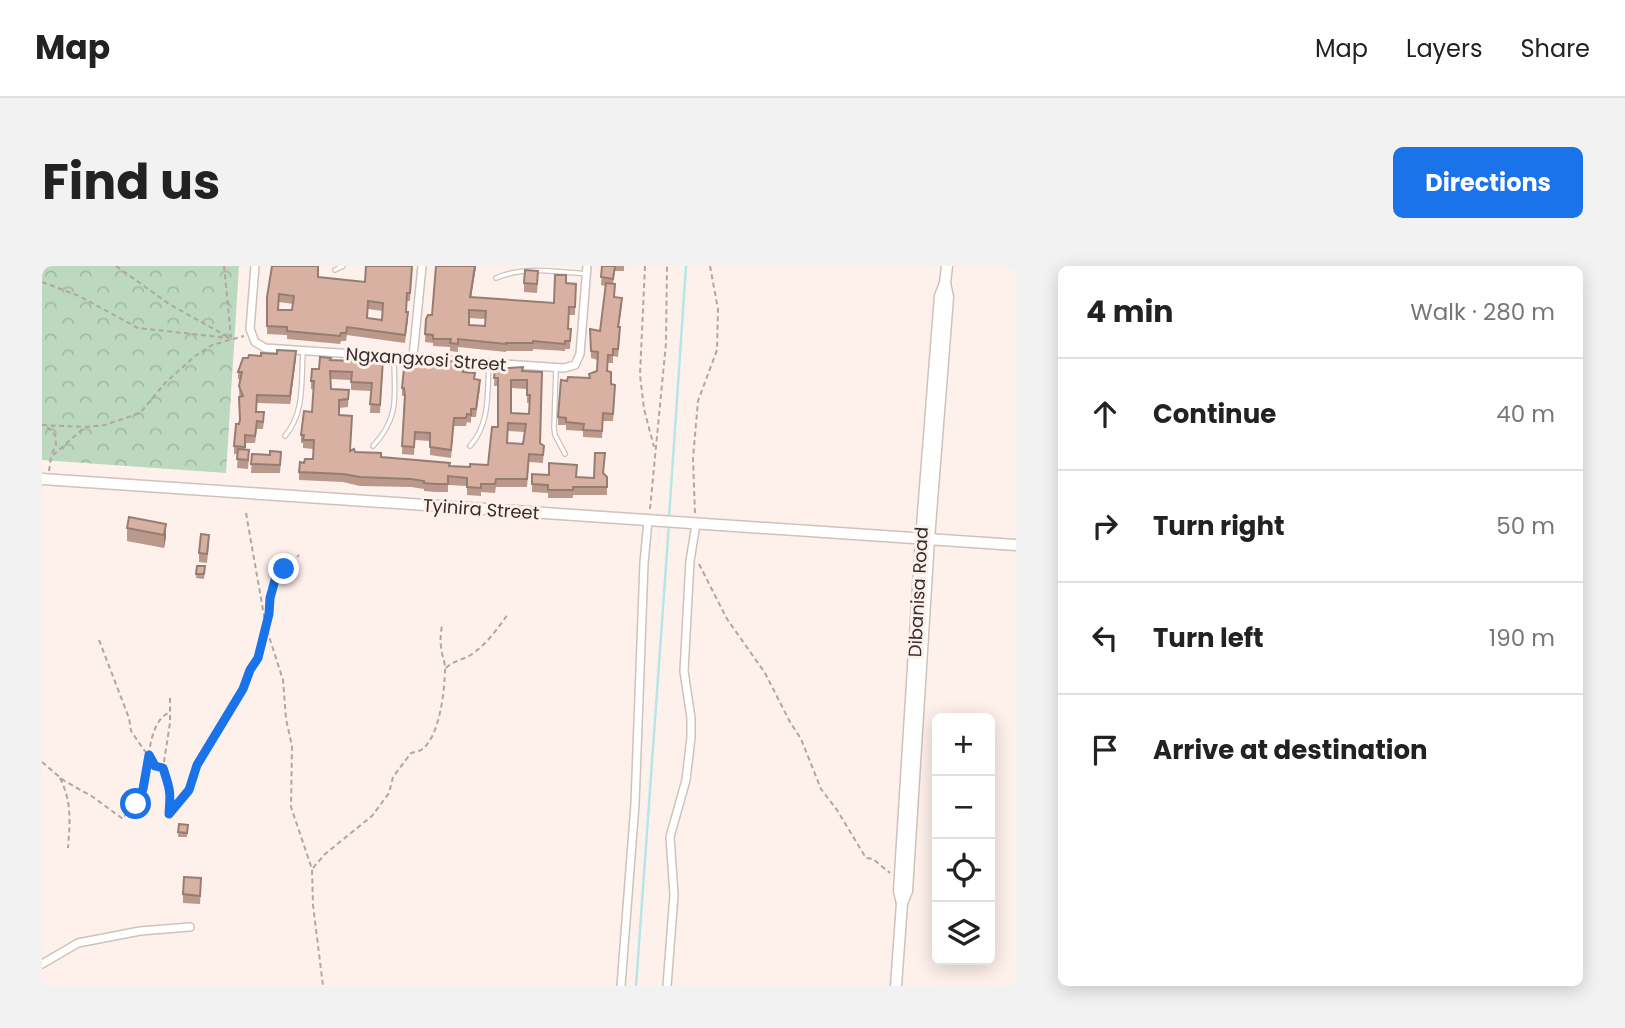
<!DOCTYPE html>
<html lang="en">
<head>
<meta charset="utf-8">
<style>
	body { margin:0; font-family:Poppins,sans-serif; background:#f2f2f2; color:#222 }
	.controls { position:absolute; right:21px; bottom:21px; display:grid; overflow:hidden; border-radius:10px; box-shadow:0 4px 18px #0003 }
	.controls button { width:63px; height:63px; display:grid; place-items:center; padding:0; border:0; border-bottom:2px solid #e0e0e0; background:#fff; color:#222; font:35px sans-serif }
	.stop { position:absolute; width:21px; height:21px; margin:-16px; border:5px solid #1a73e8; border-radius:50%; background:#fff }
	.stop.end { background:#1a73e8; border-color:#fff; box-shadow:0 2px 7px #0008 }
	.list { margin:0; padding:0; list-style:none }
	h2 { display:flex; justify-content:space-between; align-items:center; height:91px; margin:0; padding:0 28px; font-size:30px }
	h2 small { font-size:23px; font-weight:400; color:#767676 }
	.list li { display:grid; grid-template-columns:46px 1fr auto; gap:21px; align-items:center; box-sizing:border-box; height:112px; padding:0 28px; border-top:2px solid #e0e0e0 }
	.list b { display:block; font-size:26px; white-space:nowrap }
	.list em { font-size:23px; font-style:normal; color:#767676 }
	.icon { flex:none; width:38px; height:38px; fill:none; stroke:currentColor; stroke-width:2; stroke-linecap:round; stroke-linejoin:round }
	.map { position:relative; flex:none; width:974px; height:720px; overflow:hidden; border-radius:10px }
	header { display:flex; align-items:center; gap:42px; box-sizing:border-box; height:98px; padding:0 35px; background:#fff; border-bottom:2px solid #e0e0e0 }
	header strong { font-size:33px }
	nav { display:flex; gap:38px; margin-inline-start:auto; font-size:24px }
	.intro { display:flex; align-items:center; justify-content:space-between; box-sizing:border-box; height:168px; padding:0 42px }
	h1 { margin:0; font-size:49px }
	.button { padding:18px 32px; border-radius:10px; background:#1a73e8; color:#fff; font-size:24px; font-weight:700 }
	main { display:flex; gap:42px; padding:0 42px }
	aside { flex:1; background:#fff; border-radius:10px; box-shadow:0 4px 18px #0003 }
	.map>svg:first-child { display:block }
	.park { fill:url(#park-crowns) }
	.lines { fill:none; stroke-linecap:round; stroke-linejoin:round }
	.stream { stroke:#b6e6e9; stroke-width:2.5 }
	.lane-casing { stroke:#cec2bd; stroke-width:6 }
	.street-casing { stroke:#cec2bd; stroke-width:10 }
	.secondary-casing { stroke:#cec2bd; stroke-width:13 }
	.path { stroke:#b0a6a2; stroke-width:2; stroke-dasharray:5 3.5; stroke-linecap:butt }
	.lane { stroke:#fff; stroke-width:3.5 }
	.street { stroke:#fff; stroke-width:7 }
	.secondary { stroke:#fff; stroke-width:10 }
	.wall { fill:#ba988c; fill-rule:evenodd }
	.shaded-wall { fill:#977c72 }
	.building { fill:#d8b1a3; stroke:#977c72; stroke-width:2; fill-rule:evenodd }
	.route { stroke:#1a73e8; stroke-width:9 }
	.labels { text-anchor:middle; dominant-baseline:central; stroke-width:6; stroke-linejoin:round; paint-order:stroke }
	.street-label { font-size:18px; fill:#342f2d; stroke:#fef1ec }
</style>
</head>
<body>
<header>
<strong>Map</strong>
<nav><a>Map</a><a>Layers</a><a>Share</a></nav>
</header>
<div class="intro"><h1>Find us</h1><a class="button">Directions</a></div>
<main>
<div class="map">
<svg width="974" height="720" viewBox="0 0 974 720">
	<defs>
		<pattern id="park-crowns" width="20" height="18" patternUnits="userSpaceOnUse" patternTransform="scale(1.75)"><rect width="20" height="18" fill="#bcd9bf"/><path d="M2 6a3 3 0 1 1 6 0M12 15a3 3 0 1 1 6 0" fill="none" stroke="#a2bba4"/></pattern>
	</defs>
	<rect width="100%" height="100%" fill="#fef1ec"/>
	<path class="park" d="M0 0H197L184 207 0 194Z"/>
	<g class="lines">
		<g class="stream">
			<path d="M627 252 644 0"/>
			<path d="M594 720 627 258"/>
		</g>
		<defs>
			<g id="lane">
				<path d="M293 4 301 0"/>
				<path d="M454 12C482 0 513 5 544 8"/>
				<path d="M514 102 512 162 513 169 523 188"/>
				<path d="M243 170C263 147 259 115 261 86"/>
				<path d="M331 180C359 150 352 129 352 90"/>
				<path d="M428 180C449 157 445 125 447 96"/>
			</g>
			<g id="street">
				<path d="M213 0 208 63 213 76 223 82 522 102 533 99 538 88 545 0"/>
				<path d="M371 91 380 0"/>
				<path d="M0 698 36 677 98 665 148 661"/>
				<path d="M579 720 593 538 602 297 606 255"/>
				<path d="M625 720 632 629 628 571 644 514 649 471V452L642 405 648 295 654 258"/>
			</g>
			<g id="secondary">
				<path d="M0 213 974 279"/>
				<path d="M860 637 865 625 887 273 906 31 903 17 905 0"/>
				<path d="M854 720 860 637 857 625 879 273 898 30 903 17"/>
			</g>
		</defs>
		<use href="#lane" class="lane-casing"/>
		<use href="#street" class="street-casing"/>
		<use href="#secondary" class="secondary-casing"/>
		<g class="path">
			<path d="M74 0 127 38 188 72"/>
			<path d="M182 0 189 71"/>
			<path d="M603 0 598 109 602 143 612 181"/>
			<path d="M0 16 37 30 96 62 187 72"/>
			<path d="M0 159 42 161"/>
			<path d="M5 161 13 169 14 179 9 190"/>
			<path d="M7 205 9 191 43 161 63 159 98 147 123 117 153 90 170 79 202 70"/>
			<path d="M608 243 624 77 625 0"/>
			<path d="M204 247 224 361 241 414 244 453 250 480 249 541 270 603 271 639 281 720"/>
			<path d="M653 247 651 192 656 135 675 84 676 43 668 0"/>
			<path d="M657 298 685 353 723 407 748 456 759 473 779 523 795 544 824 592 831 593 848 607"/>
			<path d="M225 358 233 314 257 289"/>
			<path d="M57 374 87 452 89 465 113 500 120 502"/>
			<path d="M404 402C412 394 422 394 430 388 445 378 456 362 466 348"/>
			<path d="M128 432V457L121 502 130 533 127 548C147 528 150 511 161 488 166 478 173 470 179 460 197 429 215 399 223 363"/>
			<path d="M0 496 21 514 51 531 81 553C85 544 94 540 98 531 108 509 103 459 126 447"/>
			<path d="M18 512C30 536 28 556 26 582"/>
			<path d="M271 602 283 588 330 550 347 527 351 511 369 487C372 486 376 486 379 484 398 472 403 422 403 402 403 395 399 387 399 381 398 373 399 366 400 359"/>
		</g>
		<use href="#lane" class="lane"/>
		<use href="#street" class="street"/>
		<use href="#secondary" class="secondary"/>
	</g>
	<g class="wall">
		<path d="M370 0 368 35H365L364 46 366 54 363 77 305 69 304 75H299L298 78 245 73V69L225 68V31L276 11 323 16ZM237 36 251 38 250 44H236ZM326 43 341 45 340 54 325 52Z"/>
		<path d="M434 0 429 31 512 37 524 17 534 18 533 49H527L526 63H529L528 83H523V85L491 83V85H464V86L416 81V86L408 85V81L391 80V77L383 76 384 53 390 49 394 12ZM427 52 443 53V60L427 59Z"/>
		<path d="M560 0H582V5H573L571 18 573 26V31L580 39 577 61 578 69 576 91 571 90V97H566L565 105 569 118 573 126 571 155H561L560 172 541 171V165L524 164V159H516V151L525 115 547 112V108L555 105 556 94 549 92 548 63 558 65 563 20 559 19Z"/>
		<path d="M496 14 495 27 482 26V17Z"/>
		<path d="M254 92 248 138 215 137V146L222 154 221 163H215L213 177H203V183L207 192 206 203 195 202 196 188H192V180L198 155 197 120 198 114 196 113V106Z"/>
		<path d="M288 94 341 102 338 147H328L329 125 309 124V114L288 113 289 123 307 124 306 141 297 142V149L308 185 339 191 407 200 428 201 446 199 456 161V120H452L453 103 500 106 498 177 502 180 501 197 487 196 485 221H454L453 227 439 226V230L425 229V220L406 219V226H394L382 225V223L369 221 318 220 301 216 257 214V206L262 197 271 193 272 183 261 182V177H259V169L270 146 272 123H269V115L277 103ZM469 122 485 123V137H487V148L469 147ZM466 165 483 166 481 178 466 177Z"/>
		<path d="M387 100 422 107 433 113 438 122 434 151H429V157L425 156 424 160H412L409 192 388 189V175L373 174 372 189 360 188 362 130H360V122Z"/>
		<path d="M210 188 239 194 238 207H209Z"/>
		<path d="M562 207 565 211V229H531V232H506V227L490 226V208L552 212Z"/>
		<path d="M124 258V271L122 282 85 275V262Z"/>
		<path d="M167 278 165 297 157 296V287Z"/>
		<path d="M155 300H163L162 313 154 312Z"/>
		<path d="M137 558 146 559 145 571H136Z"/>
		<path d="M159 621 158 638 141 637V628Z"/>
	</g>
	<g class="shaded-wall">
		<path d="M433 0H434L428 39V31Z"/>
		<path d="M254 85V92L248 138V130Z"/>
		<path d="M124 258V271L122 282V269Z"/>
	</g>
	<g class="building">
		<path d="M230 0H276V11L323 16 324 0H370L368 27H365L364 46H366L363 69 305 61 304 67H299L298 70 245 65V61L225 60V31ZM237 28 252 30 250 44H236ZM326 35 341 37 340 54 325 52Z"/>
		<path d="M394 0H433L428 31 512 37 513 9H524V17L534 18 533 41H527L526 63H529L528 75H523V78L491 75V77H464V78L416 73V78L408 77 409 73H391V69L383 68 384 53 386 49H390ZM427 44 444 45 443 60 427 59Z"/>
		<path d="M560 0H573L571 13 559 11Z"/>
		<path d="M483 4 496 5 495 18 482 17Z"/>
		<path d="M564 17 573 18 572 31 580 32 576 61H578L576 83H571V89H566L565 105 569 106V118L573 119 571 148 561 147 560 165 541 164 542 158 524 156V152L516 151 519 114 525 115 526 111 548 112 547 108 555 105 556 86 549 85 548 63 558 65Z"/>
		<path d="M235 84 254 85 248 130 215 129 214 146H222L221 156 215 155 213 170 203 169V181L192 180 194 158H197L198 154 197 131 201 130 197 120 200 106H196L201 92H206L207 89 219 90V87L235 88Z"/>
		<path d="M278 91 289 92 288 94 312 95V92L341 94 338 139 328 138 330 117 309 116 310 106 288 105 289 123 307 124 306 133 297 134V149L310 150 308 185 312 183 313 186 339 187V191L408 197 407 200 428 201V198L446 199 450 161H456V112H452L453 103 481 101 480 105 500 106 498 177 502 180 501 189 487 188 485 213H454L453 218H439V222L425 221V212L406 210V218H394L382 217V215L369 213 318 211 301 208 257 206 258 196 262 197 263 193H271L272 174H261L262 169H259L262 145 270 146 272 115H269L270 103H277ZM469 114H485V129H488L487 148 469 147ZM466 157 484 158 481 178 465 177Z"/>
		<path d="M363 93 387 95V100L406 101 408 95 417 96 422 98 421 106 433 107 432 113 438 114 434 143H429V149L425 148 424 152H412L409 184 388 181V167L373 166 372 181 360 180 363 130 362 122H360Z"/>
		<path d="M196 183 207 184 206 194 195 193Z"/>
		<path d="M228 185 239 186 238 199 209 198 210 188 228 189Z"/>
		<path d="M553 187H563L561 207 565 211V221H531V224H506V219L490 218V208L507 209V197L535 199 534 211 552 212Z"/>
		<path d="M87 251 124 258 122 269 85 262Z"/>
		<path d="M159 268 167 269 165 288 157 287Z"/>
		<path d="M155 300H163L162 308H154Z"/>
		<path d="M137 558 146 559 145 567 136 566Z"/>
		<path d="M142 611 159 612 158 630 141 628Z"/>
	</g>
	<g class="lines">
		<path class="route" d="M94 538 101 523 107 489 113 500 121 502C128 523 129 526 127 548L147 524 155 499 201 423 208 404 216 392 227 348 228 332 233 314 242 303"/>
	</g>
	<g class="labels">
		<g class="street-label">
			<text transform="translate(384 93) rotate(4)">Ngxangxosi Street</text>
			<text transform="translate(439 243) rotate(4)">Tyinira Street</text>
			<text transform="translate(876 326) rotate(-87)">Dibanisa Road</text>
		</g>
	</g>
</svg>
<div class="controls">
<button>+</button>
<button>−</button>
<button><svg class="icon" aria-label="locate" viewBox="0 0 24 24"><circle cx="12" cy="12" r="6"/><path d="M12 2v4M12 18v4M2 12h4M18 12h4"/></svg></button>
<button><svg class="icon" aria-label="layers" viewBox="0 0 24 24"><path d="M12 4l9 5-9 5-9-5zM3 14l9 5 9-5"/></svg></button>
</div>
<div class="stop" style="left:94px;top:538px"></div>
<div class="stop end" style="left:242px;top:303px"></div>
</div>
<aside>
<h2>4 min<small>Walk · 280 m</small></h2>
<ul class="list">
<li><svg class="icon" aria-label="ahead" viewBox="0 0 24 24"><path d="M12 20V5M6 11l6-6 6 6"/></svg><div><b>Continue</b></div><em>40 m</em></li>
<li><svg class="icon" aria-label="right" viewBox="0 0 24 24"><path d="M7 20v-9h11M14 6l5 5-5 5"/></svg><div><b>Turn right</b></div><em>50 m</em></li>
<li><svg class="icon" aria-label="left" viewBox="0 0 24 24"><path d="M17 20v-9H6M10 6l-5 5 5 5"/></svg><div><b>Turn left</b></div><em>190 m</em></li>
<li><svg class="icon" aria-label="arrive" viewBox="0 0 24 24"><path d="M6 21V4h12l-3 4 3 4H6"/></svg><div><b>Arrive at destination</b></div></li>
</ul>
</aside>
</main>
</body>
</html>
